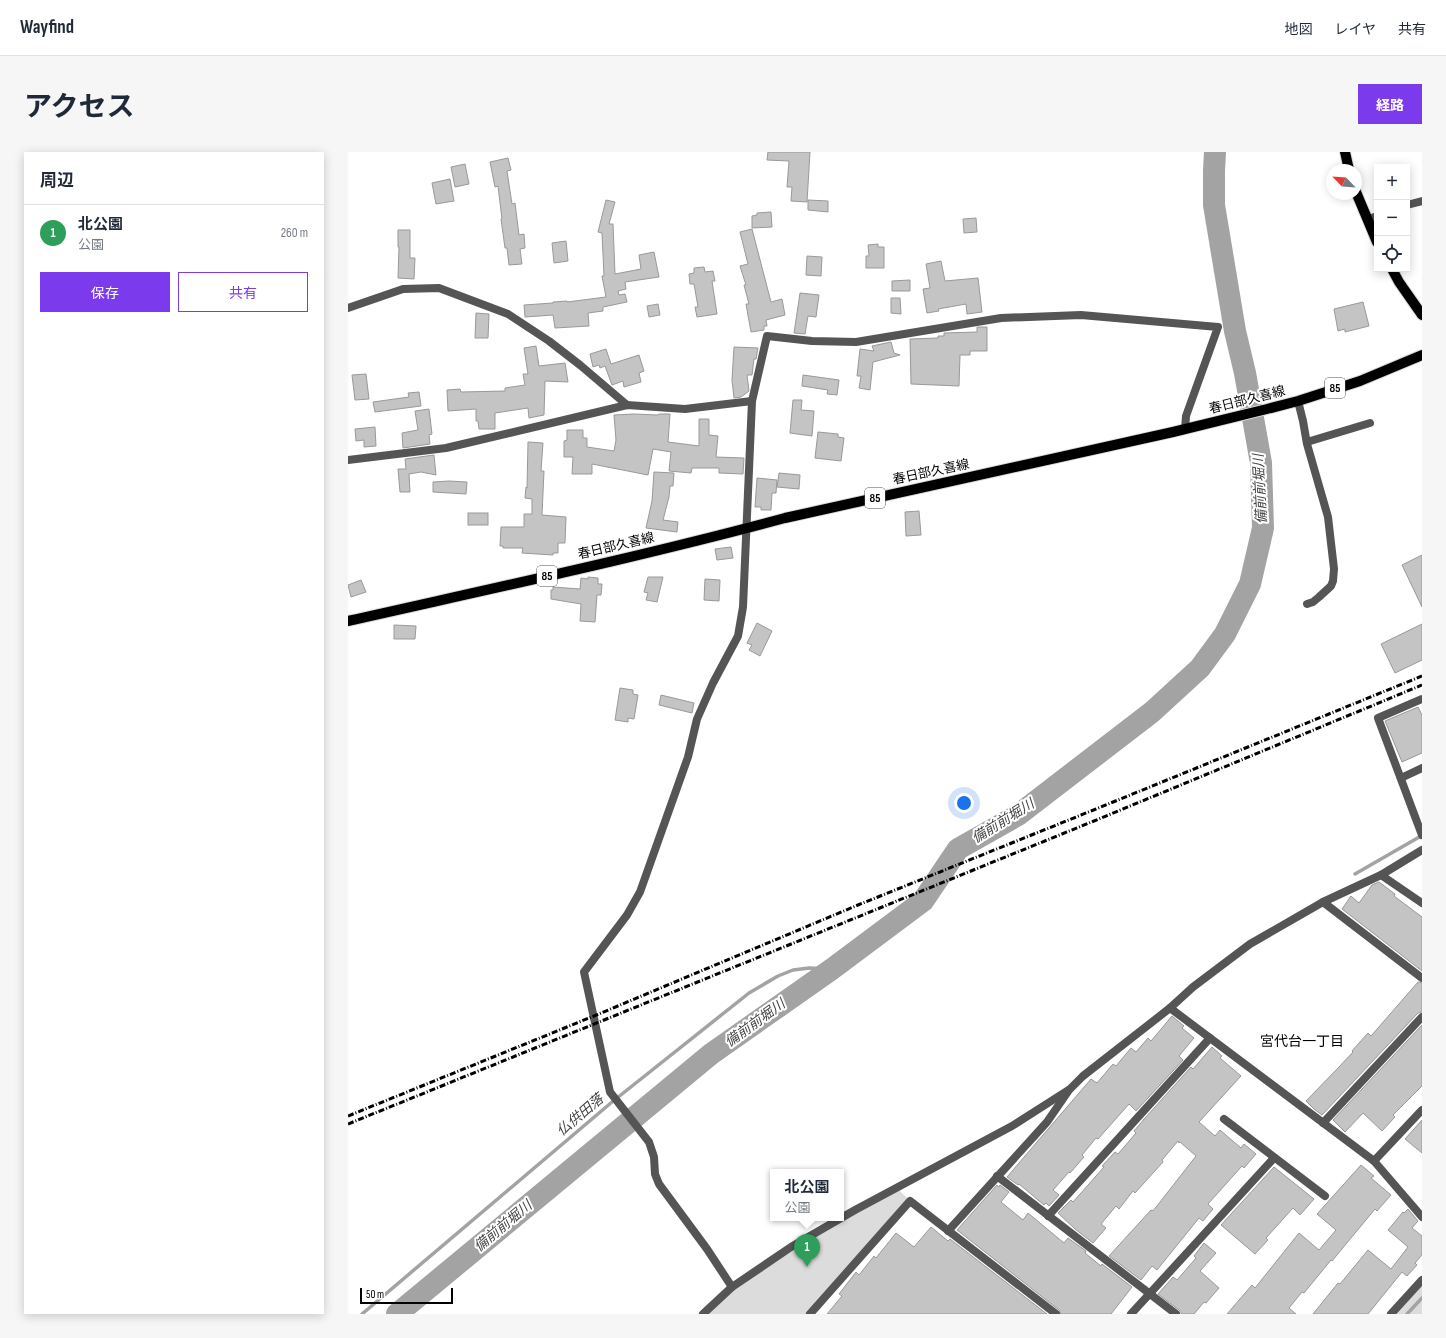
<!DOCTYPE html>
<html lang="ja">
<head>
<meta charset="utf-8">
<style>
	body { margin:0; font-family:"Sofia Sans Condensed","Noto Sans JP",sans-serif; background:#f6f6f7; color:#1f2937 }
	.controls { position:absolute; right:12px; top:12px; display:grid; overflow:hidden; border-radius:0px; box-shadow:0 2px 10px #0003 }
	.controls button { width:36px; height:36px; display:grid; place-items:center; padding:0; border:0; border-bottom:1px solid #e0e1e3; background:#fff; color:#1f2937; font:20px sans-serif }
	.compass { position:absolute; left:978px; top:12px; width:36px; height:36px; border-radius:50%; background:#fff; box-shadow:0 2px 10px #0003; rotate:295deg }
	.scale { position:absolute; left:12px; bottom:10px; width:93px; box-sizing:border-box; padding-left:4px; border:2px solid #000; border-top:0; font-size:11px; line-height:14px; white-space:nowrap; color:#000; -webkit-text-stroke:3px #fff; paint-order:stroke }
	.you { position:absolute; left:616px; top:651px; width:14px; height:14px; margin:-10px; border:3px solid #fff; border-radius:50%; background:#1a73e8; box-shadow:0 0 0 6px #1a73e833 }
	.badge { display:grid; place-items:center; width:26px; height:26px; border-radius:50%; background:#7c3aed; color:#fff; font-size:13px; font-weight:700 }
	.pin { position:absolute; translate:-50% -33px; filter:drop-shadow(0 1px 2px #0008) }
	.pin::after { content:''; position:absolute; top:21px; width:14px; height:12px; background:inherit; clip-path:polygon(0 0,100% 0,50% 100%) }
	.popup { position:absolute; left:422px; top:1017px; width:74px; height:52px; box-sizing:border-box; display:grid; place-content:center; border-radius:0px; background:#fff; filter:drop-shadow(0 1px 3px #0005); font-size:13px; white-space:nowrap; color:#747a83 }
	.popup b { font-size:15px; color:#1f2937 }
	.popup::after { content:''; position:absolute; left:50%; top:100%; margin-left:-8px; border:8px solid transparent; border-top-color:#fff }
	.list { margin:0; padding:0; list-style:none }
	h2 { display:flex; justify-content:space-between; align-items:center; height:52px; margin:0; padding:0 16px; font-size:17px }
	h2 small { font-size:13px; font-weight:400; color:#747a83 }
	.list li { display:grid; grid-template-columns:26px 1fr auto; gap:12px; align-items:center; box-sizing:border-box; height:56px; padding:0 16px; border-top:1px solid #e0e1e3 }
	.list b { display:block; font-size:15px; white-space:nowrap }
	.list p { margin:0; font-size:13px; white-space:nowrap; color:#747a83 }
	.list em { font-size:13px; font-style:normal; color:#747a83 }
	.actions { display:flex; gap:8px; padding:12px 16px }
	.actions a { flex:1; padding:9px 0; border:1px solid #7c3aed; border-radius:0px; text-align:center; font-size:14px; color:#7c3aed }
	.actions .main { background:#7c3aed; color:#fff }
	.icon { flex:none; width:22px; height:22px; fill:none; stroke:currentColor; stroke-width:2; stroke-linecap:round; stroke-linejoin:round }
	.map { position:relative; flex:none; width:1074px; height:1162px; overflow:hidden; border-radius:0px }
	header { display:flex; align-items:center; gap:24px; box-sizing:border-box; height:56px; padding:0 20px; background:#fff; border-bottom:1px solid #e0e1e3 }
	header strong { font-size:19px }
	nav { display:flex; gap:22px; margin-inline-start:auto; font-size:14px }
	.intro { display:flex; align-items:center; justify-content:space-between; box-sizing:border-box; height:96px; padding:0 24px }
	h1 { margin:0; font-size:28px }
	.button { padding:10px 18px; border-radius:0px; background:#7c3aed; color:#fff; font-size:14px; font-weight:700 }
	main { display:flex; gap:24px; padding:0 24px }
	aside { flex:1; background:#fff; border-radius:0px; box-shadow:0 2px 10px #0003 }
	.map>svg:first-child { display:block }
	.green { fill:#dcdcdc }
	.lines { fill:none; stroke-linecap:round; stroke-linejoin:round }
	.stream { stroke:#a3a3a3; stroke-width:3.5 }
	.river { stroke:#a3a3a3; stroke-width:22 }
	.building { fill:#c4c4c4; stroke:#999 }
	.primary-casing { stroke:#dbdbdb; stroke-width:12 }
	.minor { stroke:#555; stroke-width:8 }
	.tertiary { stroke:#555; stroke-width:8 }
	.primary { stroke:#000; stroke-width:10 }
	.rail { stroke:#000; stroke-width:3; stroke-dasharray:6 2 1 2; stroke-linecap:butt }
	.labels { text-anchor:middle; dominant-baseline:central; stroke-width:4; stroke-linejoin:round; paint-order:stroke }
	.shield { fill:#fff; stroke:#4c4c4c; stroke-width:1 }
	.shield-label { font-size:12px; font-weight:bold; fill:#000 }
	.street-label { font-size:13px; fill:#000; stroke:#fff }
	.water-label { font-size:14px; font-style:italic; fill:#444; stroke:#fff }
	.neighbourhood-label { font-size:14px; fill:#000; stroke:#fff }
</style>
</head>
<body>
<header>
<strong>Wayfind</strong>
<nav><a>地図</a><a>レイヤ</a><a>共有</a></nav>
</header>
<div class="intro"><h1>アクセス</h1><a class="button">経路</a></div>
<main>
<aside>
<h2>周辺<small></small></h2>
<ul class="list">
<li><span class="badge" style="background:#2e9e5b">1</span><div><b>北公園</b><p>公園</p></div><em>260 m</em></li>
</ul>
<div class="actions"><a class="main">保存</a><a>共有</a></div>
</aside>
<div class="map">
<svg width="1074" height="1162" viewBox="0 0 1074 1162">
	<rect width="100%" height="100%" fill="#fff"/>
	<g class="green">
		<path d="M549 1036 562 1049 462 1162H355L384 1135Z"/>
		<path d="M1074 1128V1162H1043Z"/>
	</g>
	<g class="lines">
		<g class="stream">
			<path d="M1007 722 1073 684"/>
			<path d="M14 1162 264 950 401 841 430 824 445 818 461 816 484 817"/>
			<path d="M1059 1162 1074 1146"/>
		</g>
		<path class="river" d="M49 1162 363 902 484 817 575 749 610 697 670 663 804 560 852 516 877 482 902 432 915 376 913 311 897 221 887 179 866 53V19L867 0"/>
	</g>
	<g class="building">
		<path d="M420 0H462L459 50 443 49 444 35H439L441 9 419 8Z"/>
		<path d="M160 6 163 18 159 19 164 52 167 51 171 83 176 82 177 96 172 97 174 112 161 113 159 96H157L153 67H154L150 34 147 35 142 10Z"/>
		<path d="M117 12 121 32 107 35 103 15Z"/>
		<path d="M102 27 106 49 88 52 84 31Z"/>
		<path d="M258 48 267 50 261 72H265L267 122 293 117 291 103 306 100 311 125 277 130 278 137 270 139 271 143 277 142 279 150 255 155V159L240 161 241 174 207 176 205 163 177 165 176 153 205 151V150L219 149V150L258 145 254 124H256L254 81 250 80Z"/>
		<path d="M460 48 480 49V60L460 58Z"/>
		<path d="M423 60 424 75 404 76V64L409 63V61Z"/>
		<path d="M628 66 629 80 616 81 615 67Z"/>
		<path d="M404 77 423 150 434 147 437 163 418 168 419 174H416V178L403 180 398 152H401L396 133H398L392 114 400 112 392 80Z"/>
		<path d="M50 78H62V106H67L66 127 50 126 51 95H50Z"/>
		<path d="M218 89 220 109 206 111 204 91Z"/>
		<path d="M530 92V95H536V116H518V104H521L520 93Z"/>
		<path d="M459 104 474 105 473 124 458 123Z"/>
		<path d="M593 109 597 129 630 126 634 160 619 162 618 152 590 157 591 159 579 161 575 137 582 136 578 112Z"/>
		<path d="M356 115 357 120 365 119 367 129H364L369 162 349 165 347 155H350L346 132H342L341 122 346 121V116Z"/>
		<path d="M562 128V139H544V129Z"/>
		<path d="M452 141 471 143 468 165 460 164 457 182 446 181Z"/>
		<path d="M543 146H552L553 162 543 161Z"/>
		<path d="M1015 150 1021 174 997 180V177L990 179 986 157Z"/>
		<path d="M310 152 312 163 301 165 299 154Z"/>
		<path d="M128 161 141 162 140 186H127Z"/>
		<path d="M629 175H639V199H622V203H612L611 234 563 232 562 187 590 186V184H596V181L629 180Z"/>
		<path d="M543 190 546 201 552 203 525 210 522 238 511 236 513 224H509L512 197 526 199 524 194Z"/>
		<path d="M188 194 191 214 217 211 220 230 197 229 196 263 181 266 180 256 147 261V277H131L130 269H128V257L100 259 99 238 112 237 113 240 157 239V236L177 233 175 222H180L176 196Z"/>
		<path d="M386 195 410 196 408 207H406L404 223H399L401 239 393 245 386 246 384 228Z"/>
		<path d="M258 197 263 212 291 203 296 219 291 221 293 230 276 235 275 229 264 233 257 214 252 216 251 213 245 215 242 202Z"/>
		<path d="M18 222 21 247 7 248 4 223Z"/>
		<path d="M455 223 491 228 489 243 479 242 480 238 454 234Z"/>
		<path d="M71 240 73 254 27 260 25 250 61 245 60 241Z"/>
		<path d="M445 248H454L453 258 466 259 464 284 442 281Z"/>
		<path d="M81 257 84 282 81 283 82 292 55 296 54 281 70 278 67 259Z"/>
		<path d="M286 262 310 263 311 262H322L320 290 351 294V267H361V283L370 284 368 305 396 306 395 322 371 321V316H344L343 321 321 319 323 300 305 297 300 323 244 312V322H224L225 305H216V289L219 288V278H235V286H239V295L266 299 268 288 266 263Z"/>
		<path d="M27 275 28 294 16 295V288L8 289 7 277Z"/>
		<path d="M470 280 490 282V285L496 286 493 309 467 306Z"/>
		<path d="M180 290 195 291 193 319H196L194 363 218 365 217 391H210V401H205V403L174 401 175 396H155V394H152L153 375H176V362H184V347L177 346 178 335 179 336Z"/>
		<path d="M86 303 88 323 73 320 61 322 62 340H52L50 317H58L57 307Z"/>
		<path d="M306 320 326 321 325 334H322L321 345 315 368 330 370 329 380 298 376 304 349Z"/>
		<path d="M431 321 452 323 451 337 429 335Z"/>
		<path d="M409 326 429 328 428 341H424L423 358H413V355H407Z"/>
		<path d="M101 329 119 330 118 342 85 340V330Z"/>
		<path d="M571 359 573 383 558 384 557 360Z"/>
		<rect x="120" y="361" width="20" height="12"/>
		<path d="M383 395 385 406 369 408 367 397Z"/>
		<path d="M1074 403V455L1054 413Z"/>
		<path d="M240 425 250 426V432H254L253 443H249L247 470 232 469 233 452 203 447V438H205V435L232 437 233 426 240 427Z"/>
		<path d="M300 425H315L309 450 298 448 300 441 296 440Z"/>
		<path d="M357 427 372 428 371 449 356 448Z"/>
		<path d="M13 428 18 440 3 445 0 433Z"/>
		<path d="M409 471 424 479 412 504 401 498 404 493 399 491Z"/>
		<path d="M1074 472V508L1047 521 1033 492Z"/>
		<path d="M46 473 68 474 67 487H46Z"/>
		<path d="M272 536 285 538V542L290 543 286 567 280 566V570L267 568Z"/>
		<path d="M313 543 346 551 344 561 311 553Z"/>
		<path d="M1070 555 1074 563V601L1054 610 1037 569Z"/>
		<path d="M1031 730 1047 742 1046 744 1074 765V819L994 757 1003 744 1011 751 1024 733Z"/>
		<path d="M1070 830 1074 831V860L1070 861 974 963 966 957 958 949 990 916 1005 900 1004 899 1020 881 1023 884Z"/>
		<path d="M824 864 836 874 834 876 846 886 831 904 835 908 788 959 781 952 750 987 748 986 734 1003 736 1005 722 1021 721 1020 705 1038 711 1043 701 1054 698 1051 696 1053 671 1032 670 1033 659 1025 743 927 749 931 765 912 768 914 783 896 788 900 800 886 803 889Z"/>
		<path d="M1074 873V934L1045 963 1047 965 1034 979 1015 961 997 980 985 968Z"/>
		<path d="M864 895 874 904 872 906 893 924 851 970 867 984 872 978 893 996 896 992 908 1002 896 1016 894 1014 860 1052 865 1057 855 1069 851 1066 809 1118 804 1114 793 1128 761 1104 803 1058 805 1059 848 1004 832 990 831 991 830 989 814 1008 815 1010 787 1041 785 1039 771 1057 768 1054 753 1072 758 1076 745 1091 727 1077 710 1061 723 1048 725 1050 756 1015 754 1014 767 1000 770 1002 788 981 786 979 797 966 843 915 845 917Z"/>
		<path d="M1074 968V1001L1057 987Z"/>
		<path d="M1013 1013 1026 1024 1023 1026 1043 1043 1029 1059 1027 1057 984 1109 983 1108 956 1141 954 1140 941 1156 948 1162H879L904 1133 907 1136 951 1081 971 1098 988 1078 969 1062Z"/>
		<path d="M926 1015 966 1047 952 1063 945 1056 918 1086 920 1088 907 1102 873 1073Z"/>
		<path d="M649 1033 651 1035 652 1033 661 1040 653 1050 675 1068 680 1061 716 1091 720 1086 738 1099 737 1101 753 1114 754 1112 784 1135 763 1162H713L711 1158 609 1078Z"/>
		<path d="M1060 1057 1070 1069 1064 1076 1074 1084V1103L1067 1111 1069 1113 1059 1124 1054 1120 1020 1162H965L990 1131 992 1132 1020 1098 1043 1117 1060 1095 1040 1078 1055 1060 1056 1061Z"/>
		<path d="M583 1075 600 1089 602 1087 699 1162H479L494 1144 491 1142 508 1120 511 1123 526 1104 528 1106 548 1081 566 1095Z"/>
		<path d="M856 1091 868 1101 852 1119 871 1136 858 1151 856 1150 846 1162H834L831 1158 810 1142 825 1125 829 1128 848 1106 846 1104Z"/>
	</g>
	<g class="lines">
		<defs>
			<g id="primary">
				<path d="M997 0 1001 18"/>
				<path d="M1008 40 1029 90"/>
				<path d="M1044 117 1051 130 1074 163"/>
				<path d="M0 469C146 436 292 405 437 366L825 280 919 257 950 249 1012 229 1074 203"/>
			</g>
		</defs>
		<use href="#primary" class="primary-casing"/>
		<g class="minor">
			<path d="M1059 53 1074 49"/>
			<path d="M1019 68 1029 64"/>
			<path d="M0 156 55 137 91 136 160 162 201 189 232 213 279 253"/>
			<path d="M950 249 955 269 959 292 980 365 986 417 985 429 983 434 971 445 965 450 959 452"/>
			<path d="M959 290 1022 271"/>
			<path d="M0 308 98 296 279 253 337 257 404 249"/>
			<path d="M1074 547 1030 566 1074 683"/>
			<path d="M1053 626 1074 616"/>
			<path d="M975 750 1074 826"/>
			<path d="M822 856 1026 1009 1074 1065"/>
			<path d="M876 967 977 1044"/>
			<path d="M975 971 1074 865"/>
			<path d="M1026 1009 1074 958"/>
			<path d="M649 1024 828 1162"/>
			<path d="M700 1064 862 886"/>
			<path d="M600 1079 699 970 721 938"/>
			<path d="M384 1135 359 1097 311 1032 307 1022 306 1005 301 990 262 940 236 820 279 763 292 740 340 605 349 567 365 531 390 484 395 455 404 249 419 184 464 189 508 190 653 166 733 163 870 175 838 264 837 277"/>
			<path d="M462 1162 562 1049 708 1162"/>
			<path d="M783 1162 926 1006"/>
		</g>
		<g class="tertiary">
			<path d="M1033 723 1074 751"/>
			<path d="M355 1162 384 1135 443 1095 507 1058 664 974 722 937 735 924 822 856 845 835 902 792 975 750 1033 723 1074 698"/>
			<path d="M1043 1162 1074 1128"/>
		</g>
		<use href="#primary" class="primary"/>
		<g class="rail">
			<path d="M0 964 246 864 510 753 743 659 1074 524"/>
			<path d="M0 972 746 669 1074 533"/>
		</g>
	</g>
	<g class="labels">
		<g class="shield">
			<rect x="977" y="226" width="20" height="20" rx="3"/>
			<rect x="517" y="336" width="20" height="20" rx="3"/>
			<rect x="189" y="414" width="20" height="20" rx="3"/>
		</g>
		<g class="shield-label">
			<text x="987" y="236">85</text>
			<text x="527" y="346">85</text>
			<text x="199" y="424">85</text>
		</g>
		<g class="street-label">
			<text transform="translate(899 248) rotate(-14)">春日部久喜線</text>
			<text transform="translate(583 320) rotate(-12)">春日部久喜線</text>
			<text transform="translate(268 394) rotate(-13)">春日部久喜線</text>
		</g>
		<g class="water-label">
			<text transform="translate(912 337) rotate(-93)">備前前堀川</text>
			<text transform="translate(655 669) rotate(-32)">備前前堀川</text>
			<text transform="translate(407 871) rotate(-36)">備前前堀川</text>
			<text transform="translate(232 963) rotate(-40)">仏供田落</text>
			<text transform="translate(155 1074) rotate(-40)">備前前堀川</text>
		</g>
		<g class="neighbourhood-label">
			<text x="954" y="889">宮代台一丁目</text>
		</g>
	</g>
</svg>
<div class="controls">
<button>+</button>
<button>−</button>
<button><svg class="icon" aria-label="locate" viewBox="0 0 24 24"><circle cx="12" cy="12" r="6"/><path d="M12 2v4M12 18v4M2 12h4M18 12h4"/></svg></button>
</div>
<svg class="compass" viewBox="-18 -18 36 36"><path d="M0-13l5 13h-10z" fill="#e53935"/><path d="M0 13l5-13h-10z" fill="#747a83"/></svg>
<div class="scale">50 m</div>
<div class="you"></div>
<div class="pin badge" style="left:459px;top:1115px;background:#2e9e5b">1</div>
<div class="popup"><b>北公園</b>公園</div>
</div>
</main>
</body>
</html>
